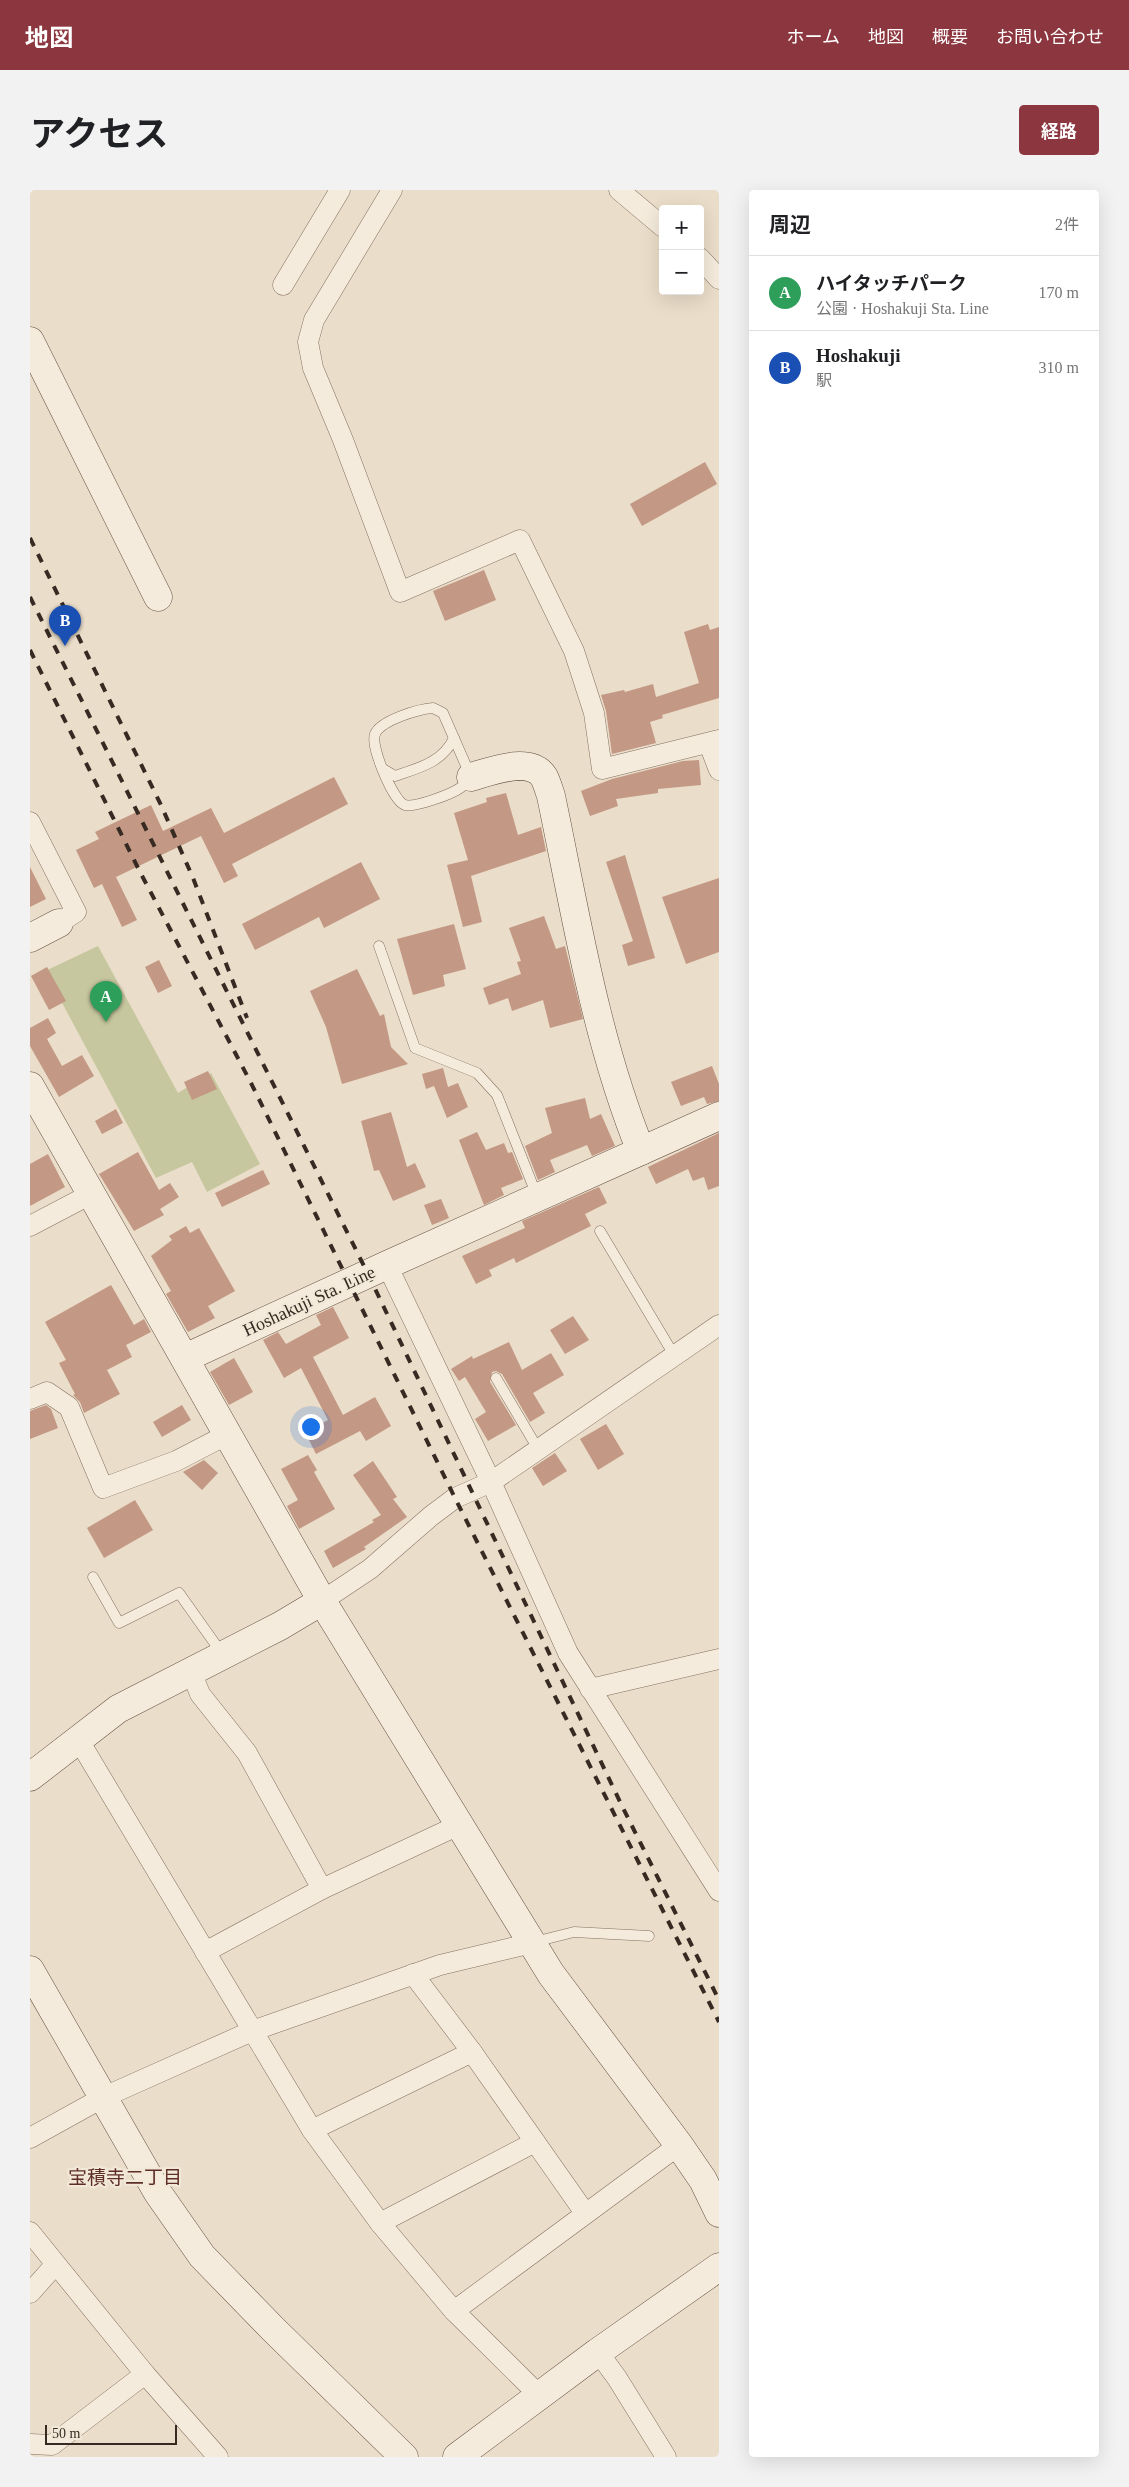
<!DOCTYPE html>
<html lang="ja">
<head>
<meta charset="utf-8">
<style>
	body { margin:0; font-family:"Times New Roman","Noto Sans JP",serif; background:#f2f2f2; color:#202124 }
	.controls { position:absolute; right:15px; top:15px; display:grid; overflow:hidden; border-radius:5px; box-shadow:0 5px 20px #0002 }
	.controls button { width:45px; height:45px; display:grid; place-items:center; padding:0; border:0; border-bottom:1px solid #e0e0e0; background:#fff; color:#202124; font:25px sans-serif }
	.scale { position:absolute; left:15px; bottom:12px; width:132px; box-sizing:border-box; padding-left:5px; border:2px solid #362a22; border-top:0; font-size:14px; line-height:18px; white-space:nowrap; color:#362a22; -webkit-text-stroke:4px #f2e8d8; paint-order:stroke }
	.you { position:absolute; left:280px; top:1236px; width:18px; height:18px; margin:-12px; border:4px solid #fff; border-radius:50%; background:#1a73e8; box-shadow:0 0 0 8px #1a73e833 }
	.badge { display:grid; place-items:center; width:32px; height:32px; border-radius:50%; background:#8c373f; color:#fff; font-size:16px; font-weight:700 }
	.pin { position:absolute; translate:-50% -41px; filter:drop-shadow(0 1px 2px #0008) }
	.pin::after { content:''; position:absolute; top:26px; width:18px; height:15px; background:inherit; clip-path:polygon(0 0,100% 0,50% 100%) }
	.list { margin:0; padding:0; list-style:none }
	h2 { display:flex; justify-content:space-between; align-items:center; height:65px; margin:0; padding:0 20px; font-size:21px }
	h2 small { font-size:16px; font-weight:400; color:#757577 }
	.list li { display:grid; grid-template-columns:32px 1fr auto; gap:15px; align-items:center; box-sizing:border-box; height:75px; padding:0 20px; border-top:1px solid #e0e0e0 }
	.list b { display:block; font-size:19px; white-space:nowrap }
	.list p { margin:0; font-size:16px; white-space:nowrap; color:#757577 }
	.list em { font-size:16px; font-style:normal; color:#757577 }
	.map { position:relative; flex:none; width:689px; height:2267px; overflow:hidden; border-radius:5px }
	header { display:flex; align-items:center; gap:30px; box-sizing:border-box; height:70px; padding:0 25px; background:#8c373f; color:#fff }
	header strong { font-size:24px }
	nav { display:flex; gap:28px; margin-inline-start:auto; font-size:18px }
	.intro { display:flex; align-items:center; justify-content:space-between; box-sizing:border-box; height:120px; padding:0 30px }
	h1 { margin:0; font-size:35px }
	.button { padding:12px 22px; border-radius:5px; background:#8c373f; color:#fff; font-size:18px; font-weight:700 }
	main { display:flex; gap:30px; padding:0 30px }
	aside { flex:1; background:#fff; border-radius:5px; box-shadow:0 5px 20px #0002 }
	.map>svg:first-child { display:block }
	.green { fill:#c6c79e }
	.building { fill:#c39884 }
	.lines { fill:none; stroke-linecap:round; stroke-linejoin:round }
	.lane-casing { stroke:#847060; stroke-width:11 }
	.street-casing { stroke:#847060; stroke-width:21 }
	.secondary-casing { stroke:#665143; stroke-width:29 }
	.lane { stroke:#f5ebdc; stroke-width:10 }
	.street { stroke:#f5ebdc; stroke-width:20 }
	.secondary { stroke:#f5ebdc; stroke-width:28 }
	.rail { stroke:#362a22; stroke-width:4; stroke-dasharray:9 9; stroke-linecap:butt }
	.labels { text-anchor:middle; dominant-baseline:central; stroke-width:4.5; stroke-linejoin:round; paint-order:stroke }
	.street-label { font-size:18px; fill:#362a22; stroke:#f2e8d8 }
	.neighbourhood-label { font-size:19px; fill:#5e2d26; stroke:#f2e8d8 }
</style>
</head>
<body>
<header>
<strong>地図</strong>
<nav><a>ホーム</a><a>地図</a><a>概要</a><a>お問い合わせ</a></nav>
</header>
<div class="intro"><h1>アクセス</h1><a class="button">経路</a></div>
<main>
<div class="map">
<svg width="689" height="2267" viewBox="0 0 689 2267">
	<rect width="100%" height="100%" fill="#eaddc9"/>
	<path class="green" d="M68 756 148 903 181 883 230 974 177 1002 162 972 126 988 15 781Z"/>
	<g class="building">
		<path d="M675 272 687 294 612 336 600 314Z"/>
		<path d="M454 380 466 410 415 431 403 401Z"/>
		<path d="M678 434 680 440 689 437V508L632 525 633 528 620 532 626 553 582 564 576 521 571 505 594 500 595 502 623 494 626 507 669 493 654 442Z"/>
		<path d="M669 570 671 595 628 599V603L586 609 588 616 560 626 551 601 582 589 653 571Z"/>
		<path d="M304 587 318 614 202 674 208 686 194 693 171 646 86 687 107 730 92 737 72 694 64 698 46 660 69 649 65 642 121 615 133 641 181 618 194 643Z"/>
		<path d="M476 603 488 645 511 637 516 661 441 686 452 732 433 737 417 675 438 670 424 623 457 612 456 608Z"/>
		<path d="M595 665 625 768 598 776 592 755 603 751 576 672Z"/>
		<path d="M331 672 350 709 294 738 289 727 225 760 212 734Z"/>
		<path d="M0 677 16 709 0 717Z"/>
		<path d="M689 688V762L656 774 632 707Z"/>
		<path d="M514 726 526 759 535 756 553 829 520 838 513 810 482 821 478 808 459 815 453 798 491 784 487 772 491 771 479 738Z"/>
		<path d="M424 734 436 779 413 785 415 796 383 805 367 749Z"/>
		<path d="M129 770 142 796 128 803 115 777Z"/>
		<path d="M17 777 36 811 19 820 1 786Z"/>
		<path d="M327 779 350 826 354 824 361 857 378 874 312 894 296 837 280 801Z"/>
		<path d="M78 794 88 815 72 822 62 801Z"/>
		<path d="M18 828 26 843 17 849 32 876 52 865 64 886 29 907 0 856V838Z"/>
		<path d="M682 876 689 894V911L677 914 674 907 651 916 641 892Z"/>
		<path d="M413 878 418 897 428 893 438 917 417 928 404 896 396 899 392 884Z"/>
		<path d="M178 881 187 899 162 910 154 892Z"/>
		<path d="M555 908 560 929 571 924 585 956 562 966 557 955 520 970 525 982 508 990 495 956 522 943 515 918Z"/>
		<path d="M86 919 93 933 72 944 65 931Z"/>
		<path d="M361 922 377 977 385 973 396 997 363 1011 349 980 344 981 331 931Z"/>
		<path d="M447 942 456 960 474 953 478 963 482 962 493 989 471 998 474 1005 454 1015 429 950Z"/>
		<path d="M689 943V996L678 1000 674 987 663 991 658 979 626 994 618 977Z"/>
		<path d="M108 962 129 1000 140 993 149 1007 130 1019 134 1025 104 1041 69 984Z"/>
		<path d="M18 964 35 997 0 1016V974Z"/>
		<path d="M233 980 240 994 192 1017 185 1003Z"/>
		<path d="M569 997 577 1013 555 1024 561 1036 486 1073 484 1068 459 1080 462 1086 446 1094 432 1066 495 1038 492 1031Z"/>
		<path d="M411 1009 419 1028 402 1035 394 1015Z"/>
		<path d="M156 1036 160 1043 169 1038 205 1101 178 1116 185 1128 158 1142 136 1104 141 1101 121 1066 142 1050 139 1046Z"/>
		<path d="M81 1095 104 1135 114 1129 121 1142 96 1155 102 1167 77 1180 90 1204 54 1223 50 1212 43 1205 45 1204 29 1173 36 1170 15 1132Z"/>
		<path d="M303 1117 319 1148 283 1167 313 1225 345 1207 361 1236 336 1251 330 1241 286 1264 275 1242 298 1230 271 1178 254 1188 233 1150 248 1142 256 1154 291 1135 286 1125Z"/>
		<path d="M543 1126 559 1150 535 1164 520 1140Z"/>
		<path d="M479 1152 492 1180 521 1163 534 1185 503 1203 515 1223 500 1232 472 1184 466 1181 462 1182 460 1192 486 1235 458 1251 445 1229 456 1222 435 1187 429 1191 421 1179 442 1166 443 1169Z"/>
		<path d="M204 1168 223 1202 199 1215 180 1182Z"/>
		<path d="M16 1215 21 1219 28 1238 0 1249V1221Z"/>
		<path d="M152 1215 161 1230 132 1247 123 1232Z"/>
		<path d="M576 1234 594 1264 568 1280 550 1249Z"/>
		<path d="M525 1263 537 1281 513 1296 502 1278Z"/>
		<path d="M278 1265 287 1280 284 1282 305 1319 269 1339 257 1316 268 1310 251 1279Z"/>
		<path d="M174 1270 188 1283 172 1300 153 1282Z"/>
		<path d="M343 1271 367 1307 363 1309 377 1327 334 1357 336 1359 303 1378 294 1361 344 1332 342 1330 351 1325 323 1285Z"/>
		<path d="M105 1310 123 1340 74 1368 57 1338Z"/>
	</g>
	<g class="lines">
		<defs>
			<g id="lane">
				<path d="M403 518 413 523 441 587C437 591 434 596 430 598 422 604 384 618 375 615 363 611 340 556 345 544 351 530 389 519 403 518Z"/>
				<path d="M353 579 365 586C389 578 413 572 424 548"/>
				<path d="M349 756 385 858 447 883 467 905 507 1006"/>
				<path d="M570 1041 644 1165"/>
				<path d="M466 1188 508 1259"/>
				<path d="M63 1387 89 1433 149 1403 193 1465"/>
				<path d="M504 1752 544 1742 619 1746"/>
			</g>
			<g id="street">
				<path d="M362 0 284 130 278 152 283 178 313 250 370 402 490 350 544 461 564 523 572 579 689 550"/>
				<path d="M589 0 633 37"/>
				<path d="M670 68 689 89"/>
				<path d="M253 95 310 0"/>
				<path d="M679 554 689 580"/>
				<path d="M0 632 46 722 29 733"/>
				<path d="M0 1036 61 1004"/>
				<path d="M357 1075 461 1292 538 1463 689 1701"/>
				<path d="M0 1209 17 1202 39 1217 73 1298 146 1271 198 1244"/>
				<path d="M292 1411 340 1379 401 1326 425 1308 461 1292 689 1135"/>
				<path d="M161 1481 170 1504 217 1563 292 1699 175 1762"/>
				<path d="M560 1499 689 1469"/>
				<path d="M48 1549 282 1940 350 2033 424 2121 649 1955"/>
				<path d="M292 1699 431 1634"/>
				<path d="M383 1784 442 1862 555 2023"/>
				<path d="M282 1940 442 1862"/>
				<path d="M0 1948 74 1907 222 1841 410 1775 502 1753"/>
				<path d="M350 2033 505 1952"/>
				<path d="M0 2042 115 2184 188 2267"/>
				<path d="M0 2103 25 2075"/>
				<path d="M424 2121 509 2205"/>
				<path d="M568 2162 587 2188 636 2267"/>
				<path d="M0 2254 22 2255 115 2184"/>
			</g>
			<g id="secondary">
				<path d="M0 151 128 407"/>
				<path d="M441 587C459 582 500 565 514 587 517 593 519 600 521 606 546 725 565 848 611 961"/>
				<path d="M0 748 29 733"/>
				<path d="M0 896 292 1411 521 1784 649 1955 673 1990 689 2023"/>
				<path d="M155 1168 357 1075 689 926"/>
				<path d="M0 1587 88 1519 250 1436 292 1411"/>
				<path d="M0 1780 128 2003 172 2066 243 2139 374 2267"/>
				<path d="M427 2267 568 2162 689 2077"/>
			</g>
		</defs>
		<use href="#lane" class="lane-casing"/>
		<use href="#street" class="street-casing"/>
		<use href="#secondary" class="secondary-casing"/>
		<use href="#lane" class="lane"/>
		<use href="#street" class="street"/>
		<use href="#secondary" class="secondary"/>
		<g class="rail">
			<path d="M0 348 131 615 163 688 217 828"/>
			<path d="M0 407 338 1084 593 1618 689 1810"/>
			<path d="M0 460 109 680 221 893 425 1308 689 1832"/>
		</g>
	</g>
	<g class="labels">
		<g class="street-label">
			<text transform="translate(279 1111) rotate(-25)">Hoshakuji Sta. Line</text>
		</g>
		<g class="neighbourhood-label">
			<text x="95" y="1987">宝積寺二丁目</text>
		</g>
	</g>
</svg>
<div class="controls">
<button>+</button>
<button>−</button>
</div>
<div class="scale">50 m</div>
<div class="you"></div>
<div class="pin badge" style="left:76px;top:832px;background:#2e9e5b">A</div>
<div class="pin badge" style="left:35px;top:456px;background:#1a4fb4">B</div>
</div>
<aside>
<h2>周辺<small>2件</small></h2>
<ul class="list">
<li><span class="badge" style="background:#2e9e5b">A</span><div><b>ハイタッチパーク</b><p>公園 · Hoshakuji Sta. Line</p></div><em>170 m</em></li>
<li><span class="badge" style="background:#1a4fb4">B</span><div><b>Hoshakuji</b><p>駅</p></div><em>310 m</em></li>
</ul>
</aside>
</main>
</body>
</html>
